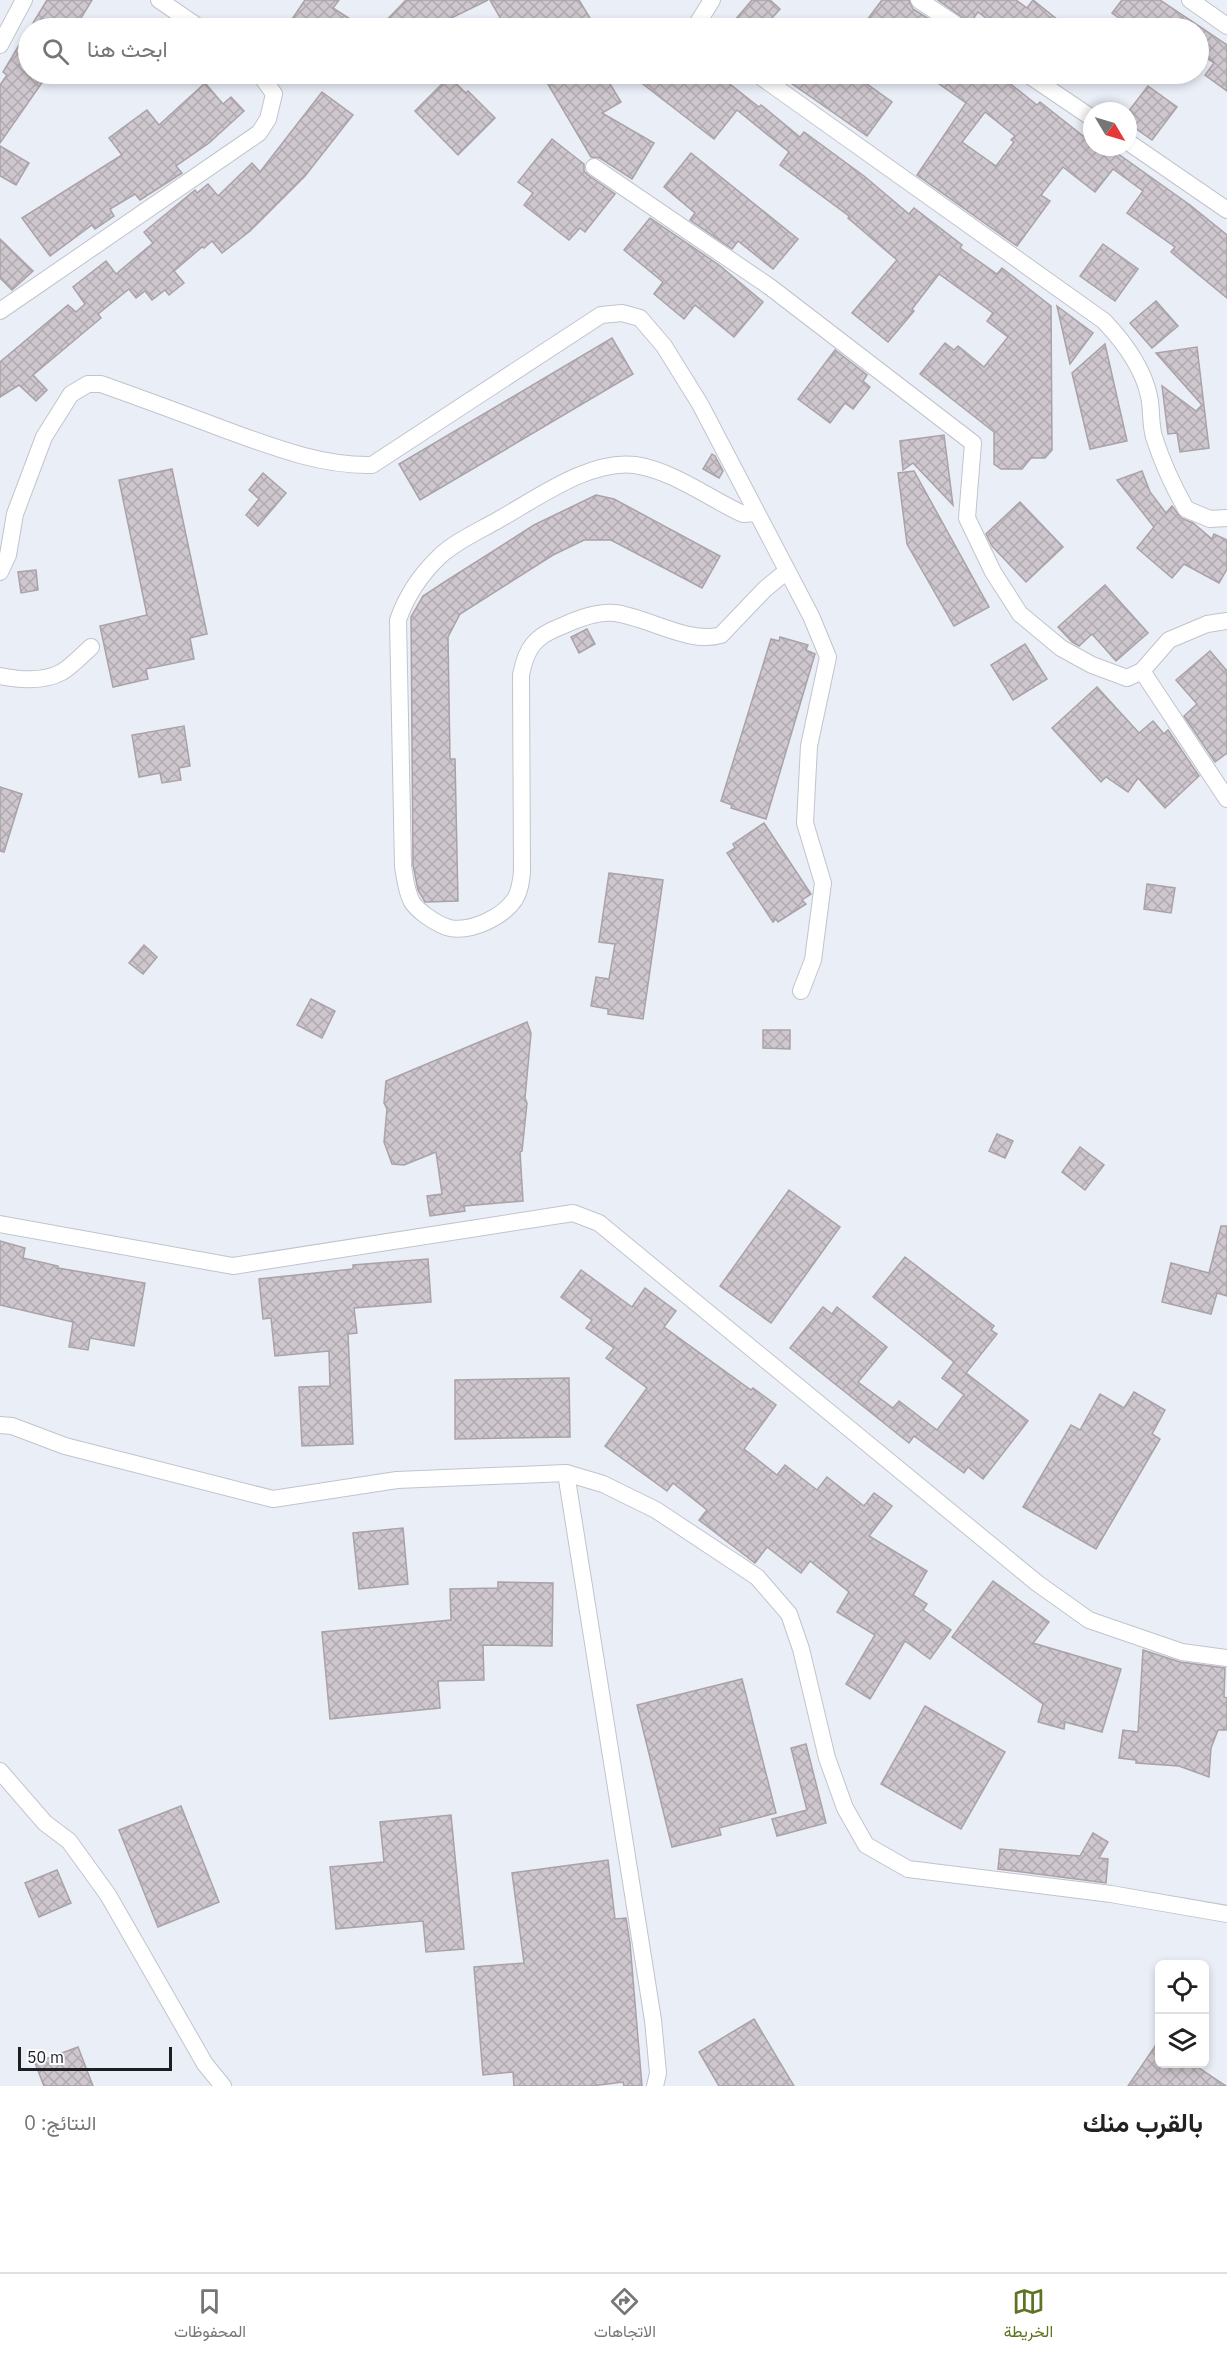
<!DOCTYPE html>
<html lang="ar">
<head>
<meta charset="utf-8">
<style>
	body { margin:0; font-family:"IBM Plex Sans",Vazirmatn,sans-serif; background:#f6f6f6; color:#222; direction:rtl }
	.controls { position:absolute; right:18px; bottom:18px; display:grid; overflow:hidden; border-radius:9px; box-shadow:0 3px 9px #0003 }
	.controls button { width:54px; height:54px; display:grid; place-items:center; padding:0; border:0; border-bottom:2px solid #e0e0e0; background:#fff; color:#222; font:30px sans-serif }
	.compass { position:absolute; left:1083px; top:102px; width:54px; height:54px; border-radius:50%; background:#fff; box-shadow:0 3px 9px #0003; rotate:128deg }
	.scale { position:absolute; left:18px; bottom:15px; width:154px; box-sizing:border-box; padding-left:6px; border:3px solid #1d1e21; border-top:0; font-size:16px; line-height:21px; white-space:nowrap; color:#1d1e21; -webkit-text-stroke:4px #fafbfe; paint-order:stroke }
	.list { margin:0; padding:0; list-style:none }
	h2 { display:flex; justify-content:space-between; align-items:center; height:78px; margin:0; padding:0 24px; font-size:26px }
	h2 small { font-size:20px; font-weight:400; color:#767676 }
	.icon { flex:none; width:33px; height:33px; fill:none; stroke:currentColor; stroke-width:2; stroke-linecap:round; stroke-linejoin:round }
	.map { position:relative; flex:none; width:1227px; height:2086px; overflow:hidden; direction:ltr }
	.search { position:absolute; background:#fff; box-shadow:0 3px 9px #0003; left:18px; right:18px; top:18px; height:66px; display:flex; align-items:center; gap:15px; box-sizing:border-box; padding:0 21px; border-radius:33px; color:#767676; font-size:22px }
	.sheet { height:186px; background:#fff }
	nav { display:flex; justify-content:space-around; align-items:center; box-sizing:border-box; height:84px; border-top:2px solid #e0e0e0; background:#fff; font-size:16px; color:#767676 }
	nav a { display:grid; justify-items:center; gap:3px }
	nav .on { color:#5e7323 }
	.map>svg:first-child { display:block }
	.building { fill:url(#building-cross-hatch); stroke:#a9a2a8; stroke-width:1.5; fill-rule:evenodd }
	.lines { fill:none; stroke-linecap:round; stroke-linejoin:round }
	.minor-casing { stroke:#c1c4cc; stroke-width:18 }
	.minor { stroke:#fff; stroke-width:16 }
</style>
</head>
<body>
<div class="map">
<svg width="1227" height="2086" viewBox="0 0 1227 2086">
	<defs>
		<pattern id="building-cross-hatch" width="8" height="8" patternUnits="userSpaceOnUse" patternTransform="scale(1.5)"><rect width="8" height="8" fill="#cec7cd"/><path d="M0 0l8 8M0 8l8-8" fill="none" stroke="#b0aab0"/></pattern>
	</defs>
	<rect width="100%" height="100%" fill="#eaeef6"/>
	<g class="building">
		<path d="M47 0H92L75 28H30Z"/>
		<path d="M305 0H339L333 8 364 28H286Z"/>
		<path d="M406 0H488L431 28H379Z"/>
		<path d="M490 0H579L596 28H506Z"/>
		<path d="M752 0H770L780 9 763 28H728Z"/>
		<path d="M882 0H909L913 9 943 28H861Z"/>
		<path d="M938 0H1016L1027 8 1033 0 1068 28H999L978 12 970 23Z"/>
		<path d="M1122 0H1160L1227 45V91L1205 75 1214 63 1198 52V28H1133L1112 13Z"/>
		<path d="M28 30V74H48L0 143V85L7 75 3 72Z"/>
		<path d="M542 74H604L621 102 602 113 654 143 632 179 600 158 591 157Z"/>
		<path d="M651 74H717L759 107 761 105 800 137 804 132 864 176 909 214 914 208 962 245 960 248 997 274 1002 268 1051 306 1052 450 1045 458H1031L1022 469H1001L994 464V432L920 374 945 343 954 350 958 346 984 367 1008 337 987 321 993 313 939 274 912 309 914 311 888 342 852 313 897 260 848 218 849 216 780 165 789 152 737 110 714 139 643 84Z"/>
		<path d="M778 74H853L892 102 867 136Z"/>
		<path d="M925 74H998L1037 105 1040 102 1087 139 1088 137 1092 140V147H1101L1111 155 1114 151 1190 205 1227 235V298L1171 252 1175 247 1127 213 1143 191 1113 169 1095 192 1063 167 1041 195 1050 201 1017 246 917 175 966 103ZM985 112 1015 136 1011 140 1014 142 996 166 962 142Z"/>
		<path d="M449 77 466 93 468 91 495 118 458 155 415 111Z"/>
		<path d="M205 83 223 104 231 97 244 111 209 143 176 166 182 173 140 200 135 194 110 209 114 216 95 229 92 225 50 256 22 218 122 155 109 138 147 110 159 125Z"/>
		<path d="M1148 86 1177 107 1152 140 1128 123V112Z"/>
		<path d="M322 92 353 115 305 176 250 231 222 253 212 241 204 248 202 247 174 271 184 283 169 295 165 290 152 300 145 291 136 298 129 289 98 314 101 318 33 375 47 390 36 401 19 385 0 397V362L68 305 76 312 85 304 73 287 106 261 116 274 153 243 144 232 195 190 197 193 208 184 218 196 252 163 260 172Z"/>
		<path d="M552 139 584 164V171L588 175 615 194 585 232 580 228 569 240 524 205 533 193 518 182Z"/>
		<path d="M0 146 29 163 16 185 0 176Z"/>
		<path d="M691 153 798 239 773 269 738 241 732 249 690 220 695 213 664 187Z"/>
		<path d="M650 218 719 265 763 302 734 337 695 305 684 319 654 294 663 282 624 250Z"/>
		<path d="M0 239 33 271 12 290 0 278Z"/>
		<path d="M1103 244 1138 269 1115 301 1080 276Z"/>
		<path d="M1156 301 1178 326 1152 348 1130 323Z"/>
		<path d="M1057 306 1093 333 1070 364Z"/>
		<path d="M612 338 633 374 420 500 399 464Z"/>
		<path d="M1105 344 1127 441 1090 449 1072 373Z"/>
		<path d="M1197 347 1209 448 1180 452 1177 433 1168 434 1162 386 1196 411 1202 405 1156 353Z"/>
		<path d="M835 350 867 375 863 381 870 387 853 409 845 403 830 423 798 399Z"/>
		<path d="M944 435 953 505 913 463 903 470 900 441Z"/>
		<path d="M712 454 715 456 723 471 719 478 703 469Z"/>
		<path d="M172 469 207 634 190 638 194 659 146 669 148 679 113 687 100 626 147 615 119 480Z"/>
		<path d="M914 471 989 607 954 626 907 544 898 473Z"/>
		<path d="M1142 471 1150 492 1166 513 1172 506 1181 518 1193 523 1212 539 1214 534 1227 540V569L1219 583 1184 564 1172 578 1137 548 1154 527 1117 480Z"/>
		<path d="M263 473 286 493 258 526 246 515 259 499 249 490Z"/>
		<path d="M596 495 614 499 720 556 702 588 611 540H584L553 555 460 614 448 637 450 759H455L458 901 425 902 418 890 413 865 411 617 423 596 446 581 534 525Z"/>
		<path d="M1020 502 1063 547 1026 582 992 546 986 534Z"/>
		<path d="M36 570 38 590 21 593 18 572Z"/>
		<path d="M1105 585 1148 633 1116 661 1092 634 1079 646 1072 642 1058 627Z"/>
		<path d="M587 629 595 644 579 653 571 637Z"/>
		<path d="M780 637 808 645 806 650 815 654 766 819 731 808 732 805 721 801 771 639 779 641Z"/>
		<path d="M1025 644 1047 679 1013 700 991 665Z"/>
		<path d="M1210 651 1227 671V753L1215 762 1184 716 1197 704 1176 680Z"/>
		<path d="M1097 687 1139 733 1153 721 1164 734 1168 730 1199 776 1165 808 1138 778 1128 792 1106 777 1101 782 1052 728Z"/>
		<path d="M184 726 190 766 179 768 181 780 162 783 160 773 139 777 132 735Z"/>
		<path d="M0 787 22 794 4 852 0 851Z"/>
		<path d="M764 823 811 894 802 900 806 904 778 922 776 919 773 922 727 853 735 848 733 844Z"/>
		<path d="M609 873 663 880 643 1019 608 1014V1009L591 1006 596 977 609 979 615 944 599 942Z"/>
		<path d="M1147 884 1175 888 1171 913 1144 909Z"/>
		<path d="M144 945 157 957 143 974 129 963Z"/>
		<path d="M311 999 335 1011 322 1038 297 1025Z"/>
		<path d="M527 1022 531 1033 525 1098 527 1103 522 1151 520 1152 523 1201 464 1206 465 1211 430 1216 427 1196 442 1194 436 1152 404 1165 392 1164 384 1142 387 1109 384 1103 386 1081Z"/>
		<path d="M763 1030H790V1049L763 1048Z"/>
		<path d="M997 1134 1013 1141 1005 1158 989 1151Z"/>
		<path d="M1080 1147 1104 1165 1085 1190 1062 1172Z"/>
		<path d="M789 1190 840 1227 771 1323 720 1286Z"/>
		<path d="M1221 1226H1227V1296L1217 1293 1211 1314 1162 1302 1171 1263 1209 1273Z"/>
		<path d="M0 1241 25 1248 23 1258 58 1266V1268L145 1283 134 1346 90 1338 88 1350 69 1347 73 1322 0 1305Z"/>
		<path d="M905 1257 994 1326 991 1330 997 1334 966 1373 1028 1421 983 1479 968 1467 964 1473 914 1436 909 1443 790 1348 823 1307 832 1314 837 1307 887 1347 858 1382 893 1408 899 1401 937 1430 964 1395 942 1378 954 1362 873 1297Z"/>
		<path d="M428 1259 431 1302 354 1308 357 1333 348 1334 353 1444 302 1446 299 1387 330 1386 329 1351 275 1356 271 1318 263 1319 259 1279 353 1269V1265Z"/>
		<path d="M581 1270 632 1307 645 1288 676 1311 664 1327 751 1390 753 1388 776 1405 744 1449 777 1475 785 1465 817 1490 827 1477 864 1506 874 1493 892 1506 869 1536 927 1571 913 1595 927 1604 923 1610 951 1630 930 1659 905 1641 870 1699 846 1684 875 1635 837 1612 849 1592 810 1561 801 1573 767 1547 755 1563 699 1520 707 1510 673 1483 667 1491 605 1446 647 1388 606 1358 614 1348 586 1328 592 1320 561 1297Z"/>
		<path d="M569 1378 570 1437 455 1439V1380Z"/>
		<path d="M1134 1392 1165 1410 1152 1434 1160 1439 1096 1549 1023 1507 1071 1425 1080 1430 1100 1394 1124 1408Z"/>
		<path d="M403 1528 408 1584 359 1589 353 1533Z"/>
		<path d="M993 1581 1049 1622 1033 1643 1121 1669 1102 1732 1065 1722 1064 1729 1038 1722 1043 1704 952 1637Z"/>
		<path d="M498 1582 553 1583 552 1646 483 1645 484 1680 438 1681 440 1708 330 1719 322 1632 451 1620 450 1589 498 1588Z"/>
		<path d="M1143 1650 1180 1662 1225 1668 1224 1697 1227 1698V1730H1218L1211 1748 1209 1777 1179 1766 1136 1763V1760L1119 1758 1123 1730 1138 1732Z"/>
		<path d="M742 1679 776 1813 719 1828 721 1835 672 1847 637 1705Z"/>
		<path d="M925 1706 1005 1752 961 1829 881 1784Z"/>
		<path d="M806 1744 826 1823 777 1836 772 1819 807 1810 791 1748Z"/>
		<path d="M181 1806 219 1902 158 1927 119 1830Z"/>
		<path d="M451 1815 464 1949 426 1952 423 1921 336 1929 330 1867 384 1862 380 1822Z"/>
		<path d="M1093 1833 1108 1842 1099 1858 1108 1859 1106 1883 998 1869 1000 1849 1080 1856Z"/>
		<path d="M608 1860 615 1919 626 1918 630 1943 642 2086H624L623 2082 591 2086H514L513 2072 483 2075 474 1967 524 1963 512 1873Z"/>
		<path d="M57 1870 71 1903 39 1917 25 1883Z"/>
		<path d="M754 2019 794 2086H719L699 2052Z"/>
		<path d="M1160 2039V2064H1193L1226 2086H1128Z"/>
		<path d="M78 2047 93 2086H44L35 2063Z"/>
	</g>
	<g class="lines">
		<defs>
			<g id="minor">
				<path d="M159 0 200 28"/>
				<path d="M919 0 961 28"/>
				<path d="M1190 0 1227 26"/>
				<path d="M702 28 697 24 712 0"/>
				<path d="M0 45 24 0"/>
				<path d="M757 74 1104 321C1123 341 1143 368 1149 396 1152 409 1150 423 1154 437 1162 462 1173 486 1186 509L1210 519 1227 518"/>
				<path d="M1027 74 1092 118"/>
				<path d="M1128 142 1227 210"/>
				<path d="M594 167 770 287 973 443 967 518 993 572 1020 614 1061 648 1092 665 1127 678 1142 671 1227 799"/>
				<path d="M0 311 259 133 268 119 274 94 260 74"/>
				<path d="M756 513 743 514C708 498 674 471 635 465 590 459 536 499 498 520 479 531 456 541 440 556 420 575 407 594 398 620L403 866C405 878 406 891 412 902 415 907 420 911 425 915 432 920 441 926 450 928 472 932 503 917 515 899 520 891 521 881 522 872L521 675C526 648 535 636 562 626 577 619 597 611 615 613 647 617 690 645 721 635L765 589 787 571"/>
				<path d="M0 572 8 555 15 514 44 437 71 394 88 384H101C143 399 184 414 226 430 273 447 321 466 372 465L601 315 622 313 640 318 664 346 700 404 811 616 828 657 809 746 805 823 823 883 813 960 801 991"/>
				<path d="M1142 671 1169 640 1207 624 1227 621"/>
				<path d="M0 676C20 680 44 682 62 672 72 666 82 655 91 647"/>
				<path d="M0 1224 233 1266 573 1213 599 1223 1037 1583 1089 1620 1182 1652 1227 1658"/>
				<path d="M0 1425 12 1426 65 1446 273 1499 397 1480 566 1473 603 1484 656 1510 757 1577 789 1614 801 1649 827 1758 845 1808 866 1845 908 1869 1111 1894 1227 1914"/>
				<path d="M566 1473 653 2020 658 2073 655 2086"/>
				<path d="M0 1771 45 1823 69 1841 108 1895 205 2064 223 2086"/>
			</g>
		</defs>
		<use href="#minor" class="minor-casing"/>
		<use href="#minor" class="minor"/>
	</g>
</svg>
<div class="controls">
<button><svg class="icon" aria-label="locate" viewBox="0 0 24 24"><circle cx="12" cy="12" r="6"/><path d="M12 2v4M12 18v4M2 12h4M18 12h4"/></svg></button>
<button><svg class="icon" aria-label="layers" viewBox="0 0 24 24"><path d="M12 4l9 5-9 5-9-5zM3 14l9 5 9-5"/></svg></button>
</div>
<svg class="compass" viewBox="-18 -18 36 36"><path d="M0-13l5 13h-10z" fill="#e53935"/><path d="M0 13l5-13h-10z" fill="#767676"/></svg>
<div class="scale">50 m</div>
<div class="search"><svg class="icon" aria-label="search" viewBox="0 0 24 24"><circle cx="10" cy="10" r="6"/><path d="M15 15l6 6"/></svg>ابحث هنا</div>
</div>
<section class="sheet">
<h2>بالقرب منك<small>النتائج: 0</small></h2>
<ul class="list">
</ul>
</section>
<nav>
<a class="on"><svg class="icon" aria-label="map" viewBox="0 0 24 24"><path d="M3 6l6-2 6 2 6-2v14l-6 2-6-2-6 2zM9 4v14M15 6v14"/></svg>الخريطة</a>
<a><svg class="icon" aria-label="directions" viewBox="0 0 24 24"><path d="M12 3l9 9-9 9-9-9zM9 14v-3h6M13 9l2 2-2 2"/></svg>الاتجاهات</a>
<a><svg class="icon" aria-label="saved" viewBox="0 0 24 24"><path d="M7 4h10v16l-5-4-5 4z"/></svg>المحفوظات</a>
</nav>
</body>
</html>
